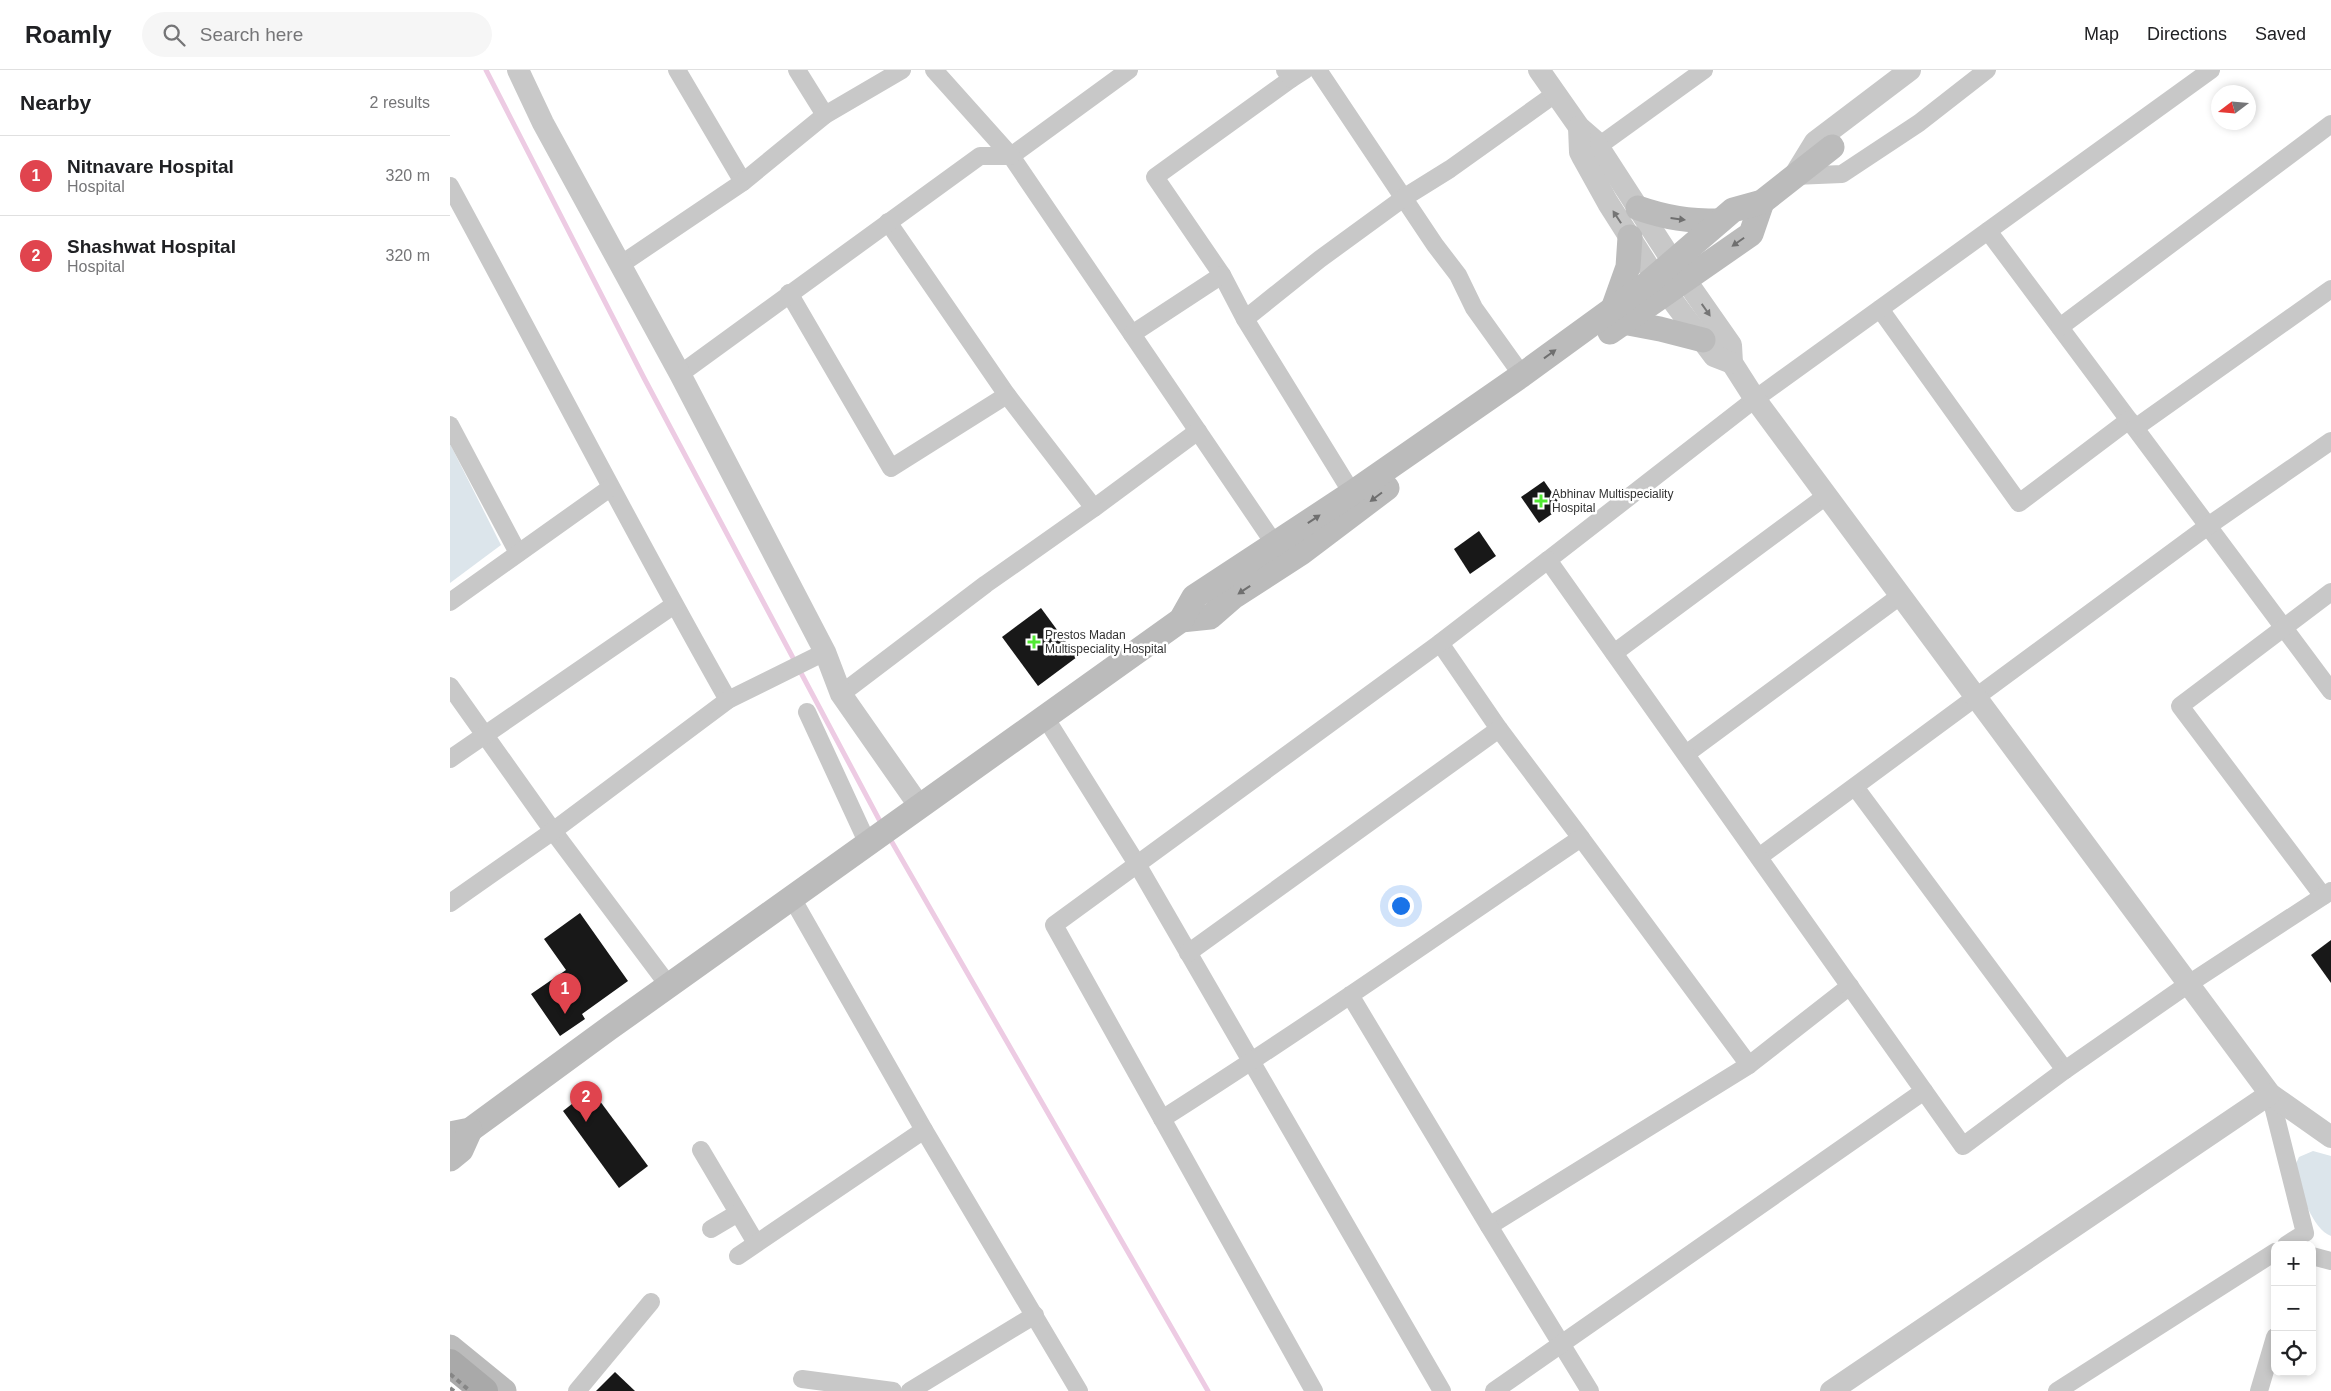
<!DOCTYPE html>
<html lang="en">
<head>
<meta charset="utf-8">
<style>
	body { margin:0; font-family:Helvetica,sans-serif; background:#f6f6f6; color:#202124 }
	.controls { position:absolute; right:15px; bottom:15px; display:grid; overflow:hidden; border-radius:10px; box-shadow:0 2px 8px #0003 }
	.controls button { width:45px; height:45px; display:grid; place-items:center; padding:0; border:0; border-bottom:1px solid #e0e0e0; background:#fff; color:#202124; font:25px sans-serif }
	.compass { position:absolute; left:1761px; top:15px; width:45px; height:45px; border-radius:50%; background:#fff; box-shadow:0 2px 8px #0003; rotate:254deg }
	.you { position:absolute; left:950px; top:835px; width:18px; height:18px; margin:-12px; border:4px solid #fff; border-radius:50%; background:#1a73e8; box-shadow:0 0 0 8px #1a73e833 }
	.badge { display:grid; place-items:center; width:32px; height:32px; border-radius:50%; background:#2563eb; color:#fff; font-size:16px; font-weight:700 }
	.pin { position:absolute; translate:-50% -41px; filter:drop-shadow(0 1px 2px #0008) }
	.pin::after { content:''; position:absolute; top:26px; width:18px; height:15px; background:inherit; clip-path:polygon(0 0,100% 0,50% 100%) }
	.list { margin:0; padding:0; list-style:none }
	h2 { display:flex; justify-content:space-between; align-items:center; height:65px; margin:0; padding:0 20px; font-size:21px }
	h2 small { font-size:16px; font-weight:400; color:#757577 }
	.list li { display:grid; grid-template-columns:32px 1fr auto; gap:15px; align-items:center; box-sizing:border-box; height:80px; padding:0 20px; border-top:1px solid #e0e0e0 }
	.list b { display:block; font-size:19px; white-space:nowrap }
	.list p { margin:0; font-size:16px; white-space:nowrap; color:#757577 }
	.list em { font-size:16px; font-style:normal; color:#757577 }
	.icon { flex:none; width:28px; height:28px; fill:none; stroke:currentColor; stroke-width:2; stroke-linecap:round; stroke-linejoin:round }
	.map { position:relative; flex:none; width:1881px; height:1321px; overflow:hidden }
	header { display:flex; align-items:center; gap:30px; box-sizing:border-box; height:70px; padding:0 25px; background:#fff; border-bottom:1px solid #e0e0e0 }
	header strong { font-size:24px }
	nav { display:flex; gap:28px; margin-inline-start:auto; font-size:18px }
	.search { width:350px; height:45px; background:#f6f6f6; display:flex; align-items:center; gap:12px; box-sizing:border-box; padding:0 18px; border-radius:28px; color:#757577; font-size:19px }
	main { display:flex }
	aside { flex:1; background:#fff }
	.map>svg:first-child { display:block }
	.green { fill:#dce5eb }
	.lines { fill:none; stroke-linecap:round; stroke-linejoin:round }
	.stream { stroke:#edcbe3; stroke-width:5 }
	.building { fill:#181818 }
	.minor { stroke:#c8c8c8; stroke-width:18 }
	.tertiary { stroke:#c8c8c8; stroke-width:22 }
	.secondary { stroke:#bbb; stroke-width:25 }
	.primary { stroke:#a9a9a9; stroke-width:28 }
	.rail { stroke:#868686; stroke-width:4; stroke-dasharray:5 4; stroke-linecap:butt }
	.oneway { fill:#757575 }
	.oneway2 { fill:#6f6f6f }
	.poi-dot { fill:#52e833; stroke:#fff; stroke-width:2 }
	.labels { text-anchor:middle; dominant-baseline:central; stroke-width:5; stroke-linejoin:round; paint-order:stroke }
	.poi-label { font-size:12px; fill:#313131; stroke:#fff; text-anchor:start }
</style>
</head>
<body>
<header>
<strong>Roamly</strong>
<div class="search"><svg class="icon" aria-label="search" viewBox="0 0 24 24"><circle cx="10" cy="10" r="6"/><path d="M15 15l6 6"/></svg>Search here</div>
<nav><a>Map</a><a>Directions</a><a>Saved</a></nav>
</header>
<main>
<aside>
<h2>Nearby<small>2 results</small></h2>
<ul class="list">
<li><span class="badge" style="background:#e0444e">1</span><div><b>Nitnavare Hospital</b><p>Hospital</p></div><em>320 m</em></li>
<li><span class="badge" style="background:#e0444e">2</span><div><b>Shashwat Hospital</b><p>Hospital</p></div><em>320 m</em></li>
</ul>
</aside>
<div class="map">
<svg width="1881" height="1321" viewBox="0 0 1881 1321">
	<rect width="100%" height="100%" fill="#fff"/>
	<g class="green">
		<path d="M0 374 51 475 0 513Z"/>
		<path d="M1863 1081 1881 1086V1166C1862 1159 1850 1119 1843 1100L1849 1087Z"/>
	</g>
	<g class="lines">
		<g class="stream">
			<path d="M36 0 194 308 432 755"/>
			<path d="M439 767 758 1321"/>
		</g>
	</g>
	<g class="building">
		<path d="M1094 411 1112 437 1089 453 1071 427Z"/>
		<path d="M1029 461 1046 486 1020 504 1004 479Z"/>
		<path d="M591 538 627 587 588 616 552 567Z"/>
		<path d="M130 843 178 911 132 944 135 949 110 966 81 924 116 900 94 869Z"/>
		<path d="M1881 870V913L1861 885Z"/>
		<path d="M141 1019 198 1096 169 1118 113 1041Z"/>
		<path d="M165 1302 185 1321H146Z"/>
	</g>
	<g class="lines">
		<g class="minor">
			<path d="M227 0 293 112"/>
			<path d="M347 0 375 45"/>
			<path d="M484 0 561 86"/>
			<path d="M679 0 561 86 830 482"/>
			<path d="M835 0 841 9 705 107 772 205 795 249 902 423"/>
			<path d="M868 0 985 175 1008 205 1024 238 1072 305"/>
			<path d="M841 9 855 0"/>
			<path d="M1139 83 1254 0"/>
			<path d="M1344 106 1392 104 1469 53 1537 0"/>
			<path d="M0 116C93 287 182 461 278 630"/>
			<path d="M1538 161 1881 621"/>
			<path d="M170 195 293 112 375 45 452 0"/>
			<path d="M339 223 441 398 557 325 438 152"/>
			<path d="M1430 239 1569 433 1679 350"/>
			<path d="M795 249 870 189 955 127 1000 99 1105 24"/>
			<path d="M1610 257 1881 54"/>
			<path d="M682 264 772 205"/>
			<path d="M230 304 530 86H561"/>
			<path d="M0 355 68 483"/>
			<path d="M1685 358 1881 219"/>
			<path d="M644 438 748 361"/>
			<path d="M1098 490 1305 329 1761 0"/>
			<path d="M0 532 160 418"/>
			<path d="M990 573 1049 659"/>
			<path d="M1164 583 1376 426"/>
			<path d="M0 616 103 761 219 916"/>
			<path d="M391 624 536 514 644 438 557 325"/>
			<path d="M357 642 418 774"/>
			<path d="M595 647 687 794 992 1321"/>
			<path d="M1236 684 1450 526"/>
			<path d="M0 689 224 535"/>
			<path d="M1405 717 1615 1000 1513 1076 1474 1021"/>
			<path d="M1309 787 1758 456 1881 371"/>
			<path d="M1873 826 1730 636 1881 522"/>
			<path d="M342 828 474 1060 629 1321"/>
			<path d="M0 833 103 761 278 630 375 582"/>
			<path d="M738 883 1049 659 1131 768"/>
			<path d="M1299 995 1400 916"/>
			<path d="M1615 1000 1737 915 1881 821"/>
			<path d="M1820 1024 1855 1163 1836 1175"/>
			<path d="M712 1049C854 959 992 862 1131 768L1299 995 1039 1156 900 925"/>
			<path d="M251 1080 306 1173"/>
			<path d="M1039 1156 1140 1321"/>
			<path d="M261 1159 288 1143"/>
			<path d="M288 1186 474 1060"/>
			<path d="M1862 1186 1881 1191"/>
			<path d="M352 1309 443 1321"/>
			<path d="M127 1321 201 1232"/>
			<path d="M460 1321 585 1245"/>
			<path d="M864 1321 604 855 990 573 1098 490 1474 1021 1044 1321"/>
			<path d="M1607 1321 1825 1182"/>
			<path d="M1809 1321 1825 1267"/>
		</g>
		<g class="tertiary">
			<path d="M68 0 93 53 230 304 375 582 391 624 470 737"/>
			<path d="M1089 0 1129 57 1144 70 1223 192 1281 275 1282 293 1305 329 1820 1024 1881 1067"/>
			<path d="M1129 57 1130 82 1133 88 1158 133 1205 207 1264 286 1282 293"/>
			<path d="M1346 103 1365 72 1460 0"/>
			<path d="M1381 1321 1820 1024"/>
		</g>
		<g class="secondary">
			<path d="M1188 138C1217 148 1238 151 1270 151"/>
			<path d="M1163 239 1178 197 1180 167"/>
			<path d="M1173 252 1210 259 1253 270"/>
			<path d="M1160 262 1301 164 1312 132"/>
			<path d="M731 550 760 547 783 527 851 483 937 418"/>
			<path d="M0 1064 20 1060 158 959 731 550 744 527 902 423 1072 305 1197 214 1283 140 1312 132 1382 77"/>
			<path d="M0 1089 11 1080 20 1060"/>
			<path d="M0 1277 54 1321"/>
		</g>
		<path class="primary" d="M0 1293 34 1321"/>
		<g class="rail">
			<path d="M0 1304 20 1321"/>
			<path d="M0 1318 4 1321"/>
		</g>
	</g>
	<defs><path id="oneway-solid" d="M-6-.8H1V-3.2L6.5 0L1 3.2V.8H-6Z" transform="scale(1.25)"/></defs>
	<g class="oneway">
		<use href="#oneway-solid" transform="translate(1167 147) rotate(-123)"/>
		<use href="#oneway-solid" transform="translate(1256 240) rotate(55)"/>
	</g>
	<g class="oneway2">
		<use href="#oneway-solid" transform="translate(1228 149) rotate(7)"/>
		<use href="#oneway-solid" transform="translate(1288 172) rotate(145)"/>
		<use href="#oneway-solid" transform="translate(1100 284) rotate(-36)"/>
		<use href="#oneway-solid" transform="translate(926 427) rotate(143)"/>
		<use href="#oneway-solid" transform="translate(864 449) rotate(-34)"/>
		<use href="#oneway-solid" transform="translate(794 520) rotate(146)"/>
	</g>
	<g class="poi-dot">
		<path d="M1088.5 423.5h5v5h5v5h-5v5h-5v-5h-5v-5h5z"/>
		<path d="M581.5 564.5h5v5h5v5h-5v5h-5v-5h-5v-5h5z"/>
	</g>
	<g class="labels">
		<g class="poi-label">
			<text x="1102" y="424">Abhinav Multispeciality<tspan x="1102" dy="14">Hospital</tspan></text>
			<text x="595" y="565">Prestos Madan<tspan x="595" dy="14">Multispeciality Hospital</tspan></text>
		</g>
	</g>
</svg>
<div class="controls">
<button>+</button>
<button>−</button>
<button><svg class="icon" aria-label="locate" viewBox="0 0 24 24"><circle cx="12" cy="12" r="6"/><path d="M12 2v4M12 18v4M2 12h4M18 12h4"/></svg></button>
</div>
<svg class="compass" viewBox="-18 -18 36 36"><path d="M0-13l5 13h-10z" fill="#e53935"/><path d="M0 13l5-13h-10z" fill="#757577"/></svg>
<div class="you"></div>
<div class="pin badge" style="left:115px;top:944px;background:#e0444e">1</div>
<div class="pin badge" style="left:136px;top:1052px;background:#e0444e">2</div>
</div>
</main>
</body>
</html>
